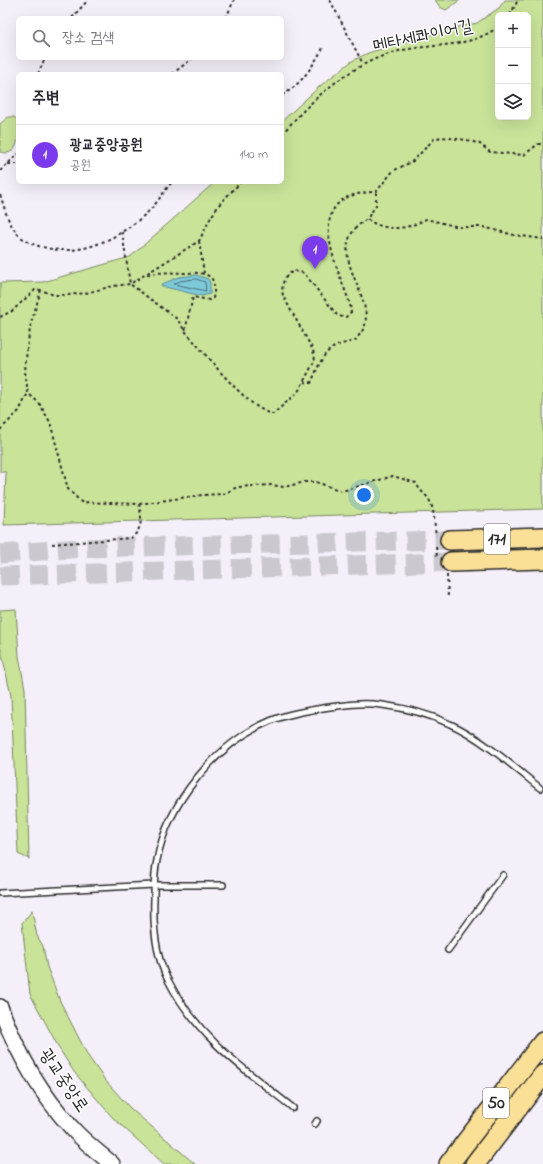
<!DOCTYPE html>
<html lang="ko">
<head>
<meta charset="utf-8">
<style>
	body { margin:0; font-family:"Indie Flower","Poor Story",sans-serif; background:#f7f7f7; color:#2b2b33 }
	.controls { position:absolute; right:12px; top:12px; display:grid; overflow:hidden; border-radius:6px; box-shadow:0 4px 16px #0002 }
	.controls button { width:36px; height:36px; display:grid; place-items:center; padding:0; border:0; border-bottom:1px solid #e1e1e2; background:#fff; color:#2b2b33; font:20px sans-serif }
	.you { position:absolute; left:364px; top:495px; width:14px; height:14px; margin:-10px; border:3px solid #fff; border-radius:50%; background:#1a73e8; box-shadow:0 0 0 6px #1a73e833 }
	.badge { display:grid; place-items:center; width:26px; height:26px; border-radius:50%; background:#7c3aed; color:#fff; font-size:13px; font-weight:700 }
	.pin { position:absolute; translate:-50% -33px; filter:drop-shadow(0 1px 2px #0008) }
	.pin::after { content:''; position:absolute; top:21px; width:14px; height:12px; background:inherit; clip-path:polygon(0 0,100% 0,50% 100%) }
	.list { margin:0; padding:0; list-style:none }
	h2 { display:flex; justify-content:space-between; align-items:center; height:52px; margin:0; padding:0 16px; font-size:17px }
	h2 small { font-size:13px; font-weight:400; color:#7c7c81 }
	.list li { display:grid; grid-template-columns:26px 1fr auto; gap:12px; align-items:center; box-sizing:border-box; height:60px; padding:0 16px; border-top:1px solid #e1e1e2 }
	.list b { display:block; font-size:15px; white-space:nowrap }
	.list p { margin:0; font-size:13px; white-space:nowrap; color:#7c7c81 }
	.list em { font-size:13px; font-style:normal; color:#7c7c81 }
	.icon { flex:none; width:22px; height:22px; fill:none; stroke:currentColor; stroke-width:2; stroke-linecap:round; stroke-linejoin:round }
	.map { position:relative; flex:none; width:543px; height:1164px; overflow:hidden }
	.search { position:absolute; background:#fff; box-shadow:0 4px 16px #0002; left:16px; top:16px; width:268px; height:44px; display:flex; align-items:center; gap:10px; box-sizing:border-box; padding:0 14px; border-radius:6px; color:#7c7c81; font-size:15px }
	.panel { position:absolute; background:#fff; box-shadow:0 4px 16px #0002; left:16px; top:72px; width:268px; height:112px; border-radius:6px }
	.map>svg:first-child { display:block }
	.green { fill:#c9e399; stroke:#7a8762; fill-rule:evenodd }
	.water { fill:#7dcadb; stroke:#5c8a95 }
	.lines { fill:none; stroke-linecap:round; stroke-linejoin:round }
	.shore { stroke:#4c6b71; stroke-width:1 }
	.motorway-tunnel { stroke:#ccc8cf; stroke-width:19; stroke-dasharray:19 10; stroke-linecap:butt }
	.service-casing { stroke:#2b2b2b; stroke-width:8 }
	.secondary-casing { stroke:#2b2b2b; stroke-width:18 }
	.motorway-casing { stroke:#2b2b2b; stroke-width:22 }
	.path { stroke:#2b2b2b; stroke-width:2; stroke-dasharray:3 3; stroke-linecap:butt }
	.service { stroke:#fff; stroke-width:5 }
	.secondary { stroke:#fff; stroke-width:15 }
	.motorway { stroke:#fadf96; stroke-width:19 }
	.labels { text-anchor:middle; dominant-baseline:central; stroke-width:3; stroke-linejoin:round; paint-order:stroke }
	.shield { fill:#fff; stroke:#6b6b6b; stroke-width:1 }
	.shield-label { font-size:17px; font-weight:bold; fill:#2b2b2b }
	.street-label { font-size:18px; fill:#2b2b2b; stroke:#fff }
</style>
</head>
<body>
<div class="map">
<svg width="543" height="1164" viewBox="0 0 543 1164">
	<rect width="100%" height="100%" fill="#f4eff8"/>
	<filter id="ink" filterUnits="userSpaceOnUse"><feTurbulence type="fractalNoise" baseFrequency=".025" numOctaves="2"/><feDisplacementMap in="SourceGraphic" scale="8" xChannelSelector="R" yChannelSelector="G"/><feConvolveMatrix kernelMatrix="1 2 1 2 8 2 1 2 1" color-interpolation-filters="sRGB"/></filter>
	<g filter="url(#ink)">
		<g class="green">
			<path d="M435 0H460L446 10 440 7Z"/>
			<path d="M505 0H543V509L4 525 6 472H0V283L43 282 130 257 215 182H282V121L320 86 352 61 368 53 453 28 477 23 499 8ZM498 15H528V117H498Z"/>
			<path d="M8 117H14L18 120C18 133 21 158 0 152V124Z"/>
			<path d="M16 609 19 656 25 689 29 859 18 854 11 696 0 645V610Z"/>
			<path d="M32 911 37 936 43 946 47 967 60 1001 88 1056 105 1080 130 1108 195 1164H164L113 1118 74 1072 60 1050 30 994 22 923Z"/>
		</g>
		<path class="water" d="M196 275 208 279 210 283V294L202 296 161 286 162 284 179 277Z"/>
		<g class="lines">
			<path class="shore" d="M196 279 205 282 206 291 174 284 180 281Z"/>
			<g class="motorway-tunnel">
				<path d="M0 554 83 548 450 540"/>
				<path d="M0 576 451 562"/>
			</g>
			<defs>
				<g id="service">
					<path d="M0 893 154 885H223"/>
					<path d="M448 950 503 875"/>
					<path d="M293 1108C244 1069 197 1037 168 980 155 955 153 926 154 899 154 886 154 873 157 860 168 802 216 744 270 721 287 714 305 711 323 708 343 705 362 702 382 705 405 708 429 714 450 724 480 737 514 767 540 788"/>
					<path d="M315 1124 317 1121"/>
				</g>
				<path id="secondary" d="M0 1007C16 1050 40 1093 71 1127 83 1141 98 1152 112 1164"/>
				<g id="motorway">
					<path d="M450 540 543 537"/>
					<path d="M451 562 543 559"/>
					<path d="M449 1164 543 1042"/>
					<path d="M475 1164 543 1075"/>
				</g>
			</defs>
			<use href="#service" class="service-casing"/>
			<use href="#secondary" class="secondary-casing"/>
			<use href="#motorway" class="motorway-casing"/>
			<g class="path">
				<path d="M330 0 363 64"/>
				<path d="M510 15 518 0"/>
				<path d="M72 18 88 0"/>
				<path d="M226 18 234 0"/>
				<path d="M38 74 45 58"/>
				<path d="M172 74 193 58"/>
				<path d="M282 95C301 85 312 67 323 48"/>
				<path d="M282 134C314 97 351 63 399 51 433 43 469 49 498 27"/>
				<path d="M8 164H18"/>
				<path d="M0 171 18 154"/>
				<path d="M376 192V205L367 219C385 232 407 230 426 219L459 227H483L514 235 543 239"/>
				<path d="M0 195C4 205 6 217 12 226 20 240 32 245 47 248 85 257 122 236 149 211 158 202 164 191 172 182"/>
				<path d="M122 232 130 284 177 319 185 331C203 351 249 411 273 414L298 392 315 360 313 350 283 296C281 285 283 276 294 271L304 273 337 315 345 318 351 312 350 304C335 261 300 193 376 192L393 171 413 161 434 139 441 137 467 140 480 144 490 152 524 155 538 144H543"/>
				<path d="M199 241 204 273"/>
				<path d="M147 275C162 271 172 273 187 273 207 272 218 275 213 298L209 300 193 297 185 331"/>
				<path d="M41 290 31 323 27 348 25 372 28 393 39 403 50 422 68 489 81 502 139 504 202 495 224 494 237 487 271 485 284 487 305 482H316L342 491 393 476 416 483C419 490 423 492 428 498 435 508 434 524 436 535"/>
				<path d="M0 317 12 311 35 290H41L54 295H67L86 293 113 286 130 284 199 241 211 217 221 202 241 182"/>
				<path d="M304 382 311 383C323 356 324 346 355 341 358 336 364 330 365 325 373 291 320 248 367 219"/>
				<path d="M0 430 19 411 28 393"/>
				<path d="M52 544 131 538C143 529 142 518 139 504"/>
				<path d="M436 547 437 557"/>
				<path d="M447 575 448 598"/>
			</g>
			<use href="#service" class="service"/>
			<use href="#secondary" class="secondary"/>
			<use href="#motorway" class="motorway"/>
		</g>
	</g>
	<g class="labels">
		<g class="shield">
			<rect x="484" y="524" width="26" height="30" rx="3"/>
			<rect x="483" y="1088" width="26" height="30" rx="3"/>
		</g>
		<g class="shield-label">
			<text x="497" y="539">171</text>
			<text x="496" y="1103">50</text>
		</g>
		<g class="street-label">
			<text transform="translate(423 37) rotate(-12)">메타세콰이어길</text>
			<text transform="translate(63 1081) rotate(56)">광교중앙로</text>
		</g>
	</g>
</svg>
<div class="controls">
<button>+</button>
<button>−</button>
<button><svg class="icon" aria-label="layers" viewBox="0 0 24 24"><path d="M12 4l9 5-9 5-9-5zM3 14l9 5 9-5"/></svg></button>
</div>
<div class="you"></div>
<div class="pin badge" style="left:315px;top:269px">1</div>
<div class="search"><svg class="icon" aria-label="search" viewBox="0 0 24 24"><circle cx="10" cy="10" r="6"/><path d="M15 15l6 6"/></svg>장소 검색</div>
<section class="panel">
<h2>주변<small></small></h2>
<ul class="list">
<li><span class="badge">1</span><div><b>광교중앙공원</b><p>공원</p></div><em>140 m</em></li>
</ul>
</section>
</div>
</body>
</html>
